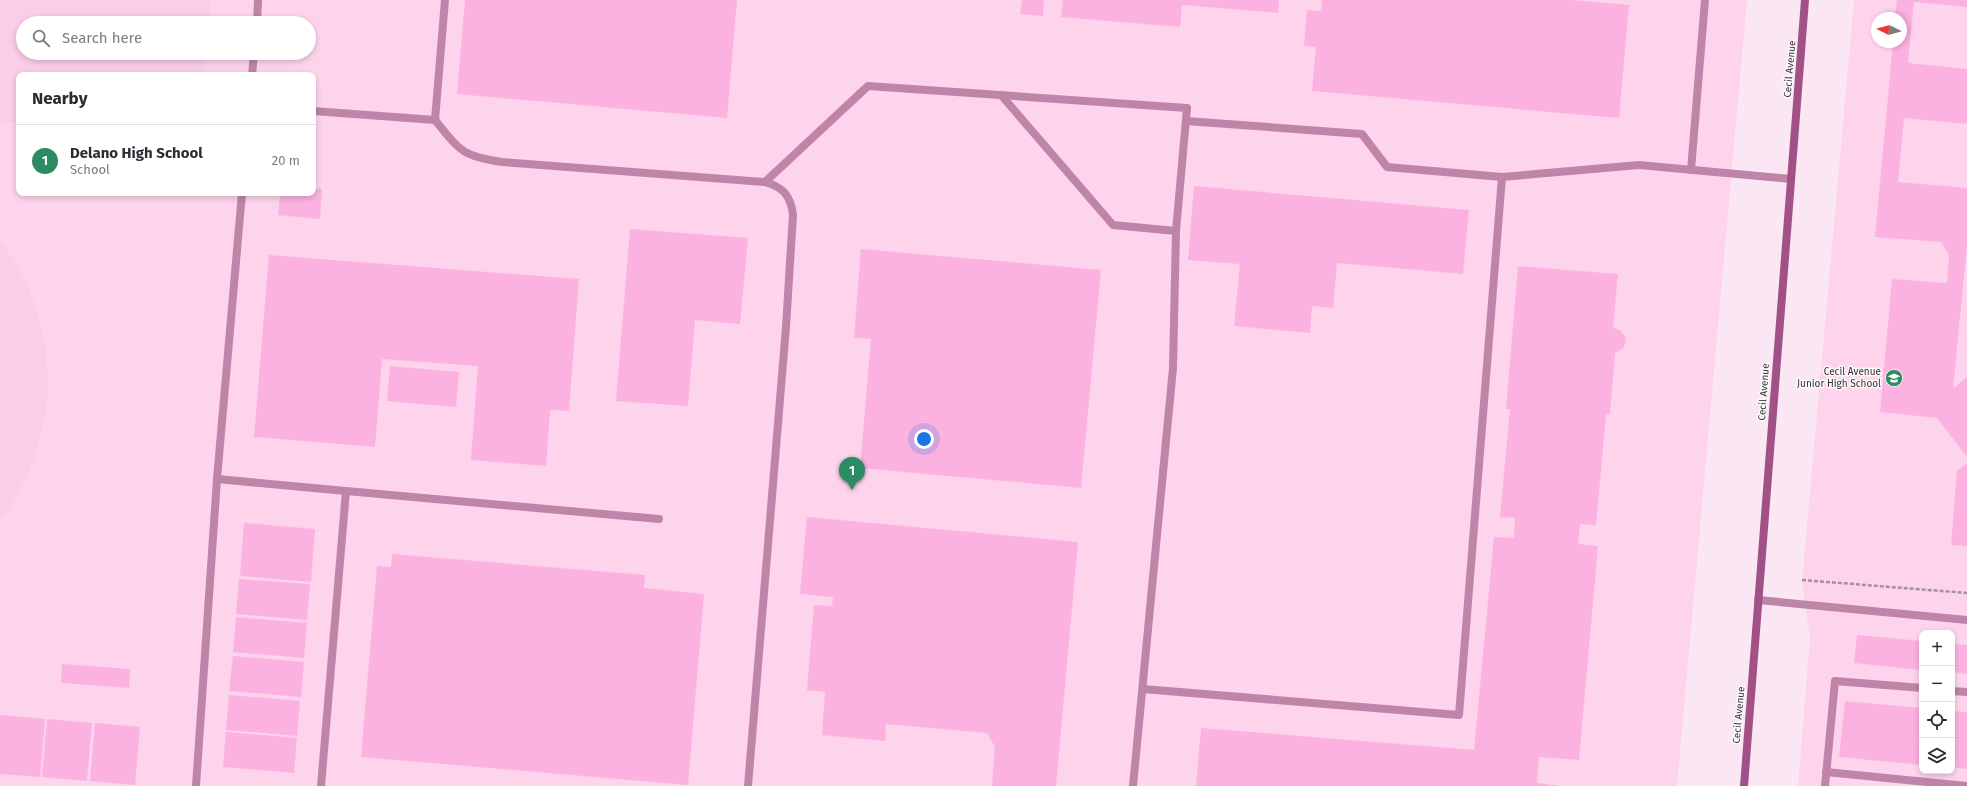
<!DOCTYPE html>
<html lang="en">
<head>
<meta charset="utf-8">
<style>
	body { margin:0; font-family:"Fira Sans",sans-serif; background:#f2f2f3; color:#2b2b33 }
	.controls { position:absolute; right:12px; bottom:12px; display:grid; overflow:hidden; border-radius:8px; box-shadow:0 2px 6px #0003 }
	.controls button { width:36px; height:36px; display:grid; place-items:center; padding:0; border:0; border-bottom:1px solid #e1e1e2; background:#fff; color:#2b2b33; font:20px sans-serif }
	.compass { position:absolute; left:1871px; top:12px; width:36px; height:36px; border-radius:50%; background:#fff; box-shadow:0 2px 6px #0003; rotate:275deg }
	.you { position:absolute; left:924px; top:439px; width:14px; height:14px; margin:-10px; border:3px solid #fff; border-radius:50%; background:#1a73e8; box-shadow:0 0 0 6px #1a73e833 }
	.badge { display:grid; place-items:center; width:26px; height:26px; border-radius:50%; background:#2b8b63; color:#fff; font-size:13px; font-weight:700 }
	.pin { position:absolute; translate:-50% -33px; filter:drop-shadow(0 1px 2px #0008) }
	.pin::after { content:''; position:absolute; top:21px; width:14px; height:12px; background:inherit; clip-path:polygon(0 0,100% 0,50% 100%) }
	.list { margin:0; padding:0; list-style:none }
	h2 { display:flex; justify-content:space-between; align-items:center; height:52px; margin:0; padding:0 16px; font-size:17px }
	h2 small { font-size:13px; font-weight:400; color:#7c7c81 }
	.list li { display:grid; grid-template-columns:26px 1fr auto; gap:12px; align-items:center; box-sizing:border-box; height:72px; padding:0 16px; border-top:1px solid #e1e1e2 }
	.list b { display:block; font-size:15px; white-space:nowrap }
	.list p { margin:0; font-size:13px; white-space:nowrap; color:#7c7c81 }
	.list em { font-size:13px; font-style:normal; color:#7c7c81 }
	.icon { flex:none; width:22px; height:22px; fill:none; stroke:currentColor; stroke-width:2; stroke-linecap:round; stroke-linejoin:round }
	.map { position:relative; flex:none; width:1967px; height:786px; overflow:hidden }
	.search { position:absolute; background:#fff; box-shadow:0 2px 6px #0003; left:16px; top:16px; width:300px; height:44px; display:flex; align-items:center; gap:10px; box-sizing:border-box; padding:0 14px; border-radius:22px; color:#7c7c81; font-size:15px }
	.panel { position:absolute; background:#fff; box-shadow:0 2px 6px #0003; left:16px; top:72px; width:300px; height:124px; border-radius:8px }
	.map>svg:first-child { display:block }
	.built { fill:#fdd4ec; fill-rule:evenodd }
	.green { fill:#fbcde9 }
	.building { fill:#fbb2e0 }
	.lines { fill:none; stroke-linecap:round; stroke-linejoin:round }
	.path { stroke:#a3929d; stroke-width:2.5; stroke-dasharray:4 2; stroke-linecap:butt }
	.service { stroke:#be85a9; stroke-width:8 }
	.secondary { stroke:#a25187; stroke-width:8 }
	.labels { text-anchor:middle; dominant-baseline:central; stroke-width:3; stroke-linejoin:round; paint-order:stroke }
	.street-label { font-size:10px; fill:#3b2e36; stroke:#fbfbfb }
	.poi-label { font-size:10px; fill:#3b2e36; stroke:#fbfbfb; text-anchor:end }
</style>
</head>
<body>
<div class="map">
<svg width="1967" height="786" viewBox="0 0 1967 786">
	<rect width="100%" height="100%" fill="#fbe7f3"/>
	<g class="built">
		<path d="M0 0H1747L1677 786H0ZM23 23H309V53H23ZM19 75H313V193H19Z"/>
		<path d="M1854 0H1967V786H1798L1810 638 1802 582ZM1877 18H1901V42H1877ZM1922 633H1952V771H1922Z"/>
	</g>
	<g class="green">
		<path d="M0 0H210L208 23H23V53H206L204 75H19V122L0 121Z"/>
		<path d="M0 241C12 255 20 272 28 288 63 366 50 454 0 521Z"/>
	</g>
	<g class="building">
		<path d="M465 0H737L727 118 457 94Z"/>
		<path d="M1022 0H1044L1043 16 1020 14Z"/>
		<path d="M1063 0H1279L1278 13 1182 5 1180 27 1061 17Z"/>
		<path d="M1322 0H1572L1629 5 1619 118 1312 91 1316 47 1304 46 1307 10 1321 11Z"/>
		<path d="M1897 0H1967V7L1914 2 1908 63 1967 69V124L1904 118 1898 182 1967 188V245L1953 389 1967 377V457L1937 418 1880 412 1892 279 1947 283 1949 255 1941 242 1875 237 1893 42H1901V18H1895Z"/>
		<path d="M1194 186 1469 210 1463 274 1337 263 1333 308 1312 306 1310 333 1234 326 1240 264 1188 260Z"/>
		<path d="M313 188 322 189 320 219 278 215 280 193H313Z"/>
		<path d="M630 229 748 238 740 324 695 320 688 406 616 401Z"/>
		<path d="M861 249 1101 270 1081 488 860 468 871 339 854 338Z"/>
		<path d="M269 255 579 279 569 411 550 410 546 466 471 460 478 366 382 359 375 447 254 437Z"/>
		<path d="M1518 266 1618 274 1613 328 1620 330 1626 338 1624 348 1615 353 1610 414 1606 415 1596 525 1580 524 1578 544 1598 546 1579 760 1539 757 1537 783 1560 786H1196L1201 728 1474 750 1494 537 1514 538 1515 518 1500 517 1510 409H1506Z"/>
		<path d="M390 366 459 372 456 407 387 401Z"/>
		<path d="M1967 463V546L1951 545 1957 471Z"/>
		<path d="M807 517 1078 542 1056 786H992L995 747 987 733 886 724 885 741 822 735 825 692 807 690 814 605 832 606 833 597 800 594Z"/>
		<path d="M244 523 315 529 311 582 240 576Z"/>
		<path d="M392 554 645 575 644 588 704 594 688 785 361 757 377 566 391 567Z"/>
		<path d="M239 579 310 584 307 620 236 614Z"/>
		<path d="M236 617 307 623 304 658 233 652Z"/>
		<path d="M1857 635 1922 641V670L1854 663Z"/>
		<path d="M1952 644 1967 645V674L1952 672Z"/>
		<path d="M233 656 304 662 301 697 229 691Z"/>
		<path d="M62 664 130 669 129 688 61 683Z"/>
		<path d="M229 695 300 701 297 736 226 730Z"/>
		<path d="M1845 701 1922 708V765L1839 757Z"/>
		<path d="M1952 711 1967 712V769L1952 767Z"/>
		<path d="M0 715 45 719 40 777 0 774Z"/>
		<path d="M47 719 92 723 87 781 42 777Z"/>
		<path d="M95 723 140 727 135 785 90 781Z"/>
		<path d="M226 732 297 738 294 773 223 767Z"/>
	</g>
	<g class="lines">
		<path class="path" d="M1802 580 1967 593"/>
		<g class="service">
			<path d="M257 23 258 0"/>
			<path d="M252 75 254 53"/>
			<path d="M1001 95 1113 225 1176 231"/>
			<path d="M313 111 435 120C460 151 462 156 502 162L765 182 868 86 1187 108 1176 231 1173 368 1133 786"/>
			<path d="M435 120 445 0"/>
			<path d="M1186 121 1362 134 1387 167 1502 177 1639 165 1791 179"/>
			<path d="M1691 170 1705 0"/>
			<path d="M217 479 346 491 321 786"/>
			<path d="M346 491 659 519"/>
			<path d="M1758 600 1967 620"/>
			<path d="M1143 689 1459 715 1502 177"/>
			<path d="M1952 691 1967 692"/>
			<path d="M1826 772 1967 786"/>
			<path d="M196 786 217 479 242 193"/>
			<path d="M748 786 786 327 793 215C791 196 783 187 765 182"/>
			<path d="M1825 786 1835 681 1922 688"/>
		</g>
		<path class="secondary" d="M1744 786 1805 0"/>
	</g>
	<defs>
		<symbol id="school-disc" viewBox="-11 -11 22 22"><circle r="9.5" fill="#2b8b63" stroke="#fbfbfb"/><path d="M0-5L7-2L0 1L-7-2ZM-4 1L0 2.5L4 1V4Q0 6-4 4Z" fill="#fff"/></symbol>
	</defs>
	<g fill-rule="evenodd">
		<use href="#school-disc" x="1884" y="368" width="20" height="20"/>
	</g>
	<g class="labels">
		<g class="street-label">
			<text transform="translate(1790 69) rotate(-85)">Cecil Avenue</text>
			<text transform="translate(1764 392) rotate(-86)">Cecil Avenue</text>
			<text transform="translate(1739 715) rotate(-85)">Cecil Avenue</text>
		</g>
		<g class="poi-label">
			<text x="1881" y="372">Cecil Avenue<tspan x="1881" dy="12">Junior High School</tspan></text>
		</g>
	</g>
</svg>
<div class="controls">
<button>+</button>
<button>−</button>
<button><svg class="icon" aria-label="locate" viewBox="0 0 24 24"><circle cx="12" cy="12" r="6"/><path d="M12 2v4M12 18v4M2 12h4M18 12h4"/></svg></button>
<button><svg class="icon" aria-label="layers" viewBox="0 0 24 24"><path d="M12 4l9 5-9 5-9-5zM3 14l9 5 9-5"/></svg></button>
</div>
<svg class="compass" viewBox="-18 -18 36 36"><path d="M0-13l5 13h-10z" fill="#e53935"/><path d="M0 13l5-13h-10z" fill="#7c7c81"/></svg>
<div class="you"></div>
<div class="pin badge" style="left:852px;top:490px">1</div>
<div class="search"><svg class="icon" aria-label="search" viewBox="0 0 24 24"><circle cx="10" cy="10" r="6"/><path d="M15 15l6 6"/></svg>Search here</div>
<section class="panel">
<h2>Nearby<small></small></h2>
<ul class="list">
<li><span class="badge">1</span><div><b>Delano High School</b><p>School</p></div><em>20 m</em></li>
</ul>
</section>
</div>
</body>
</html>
